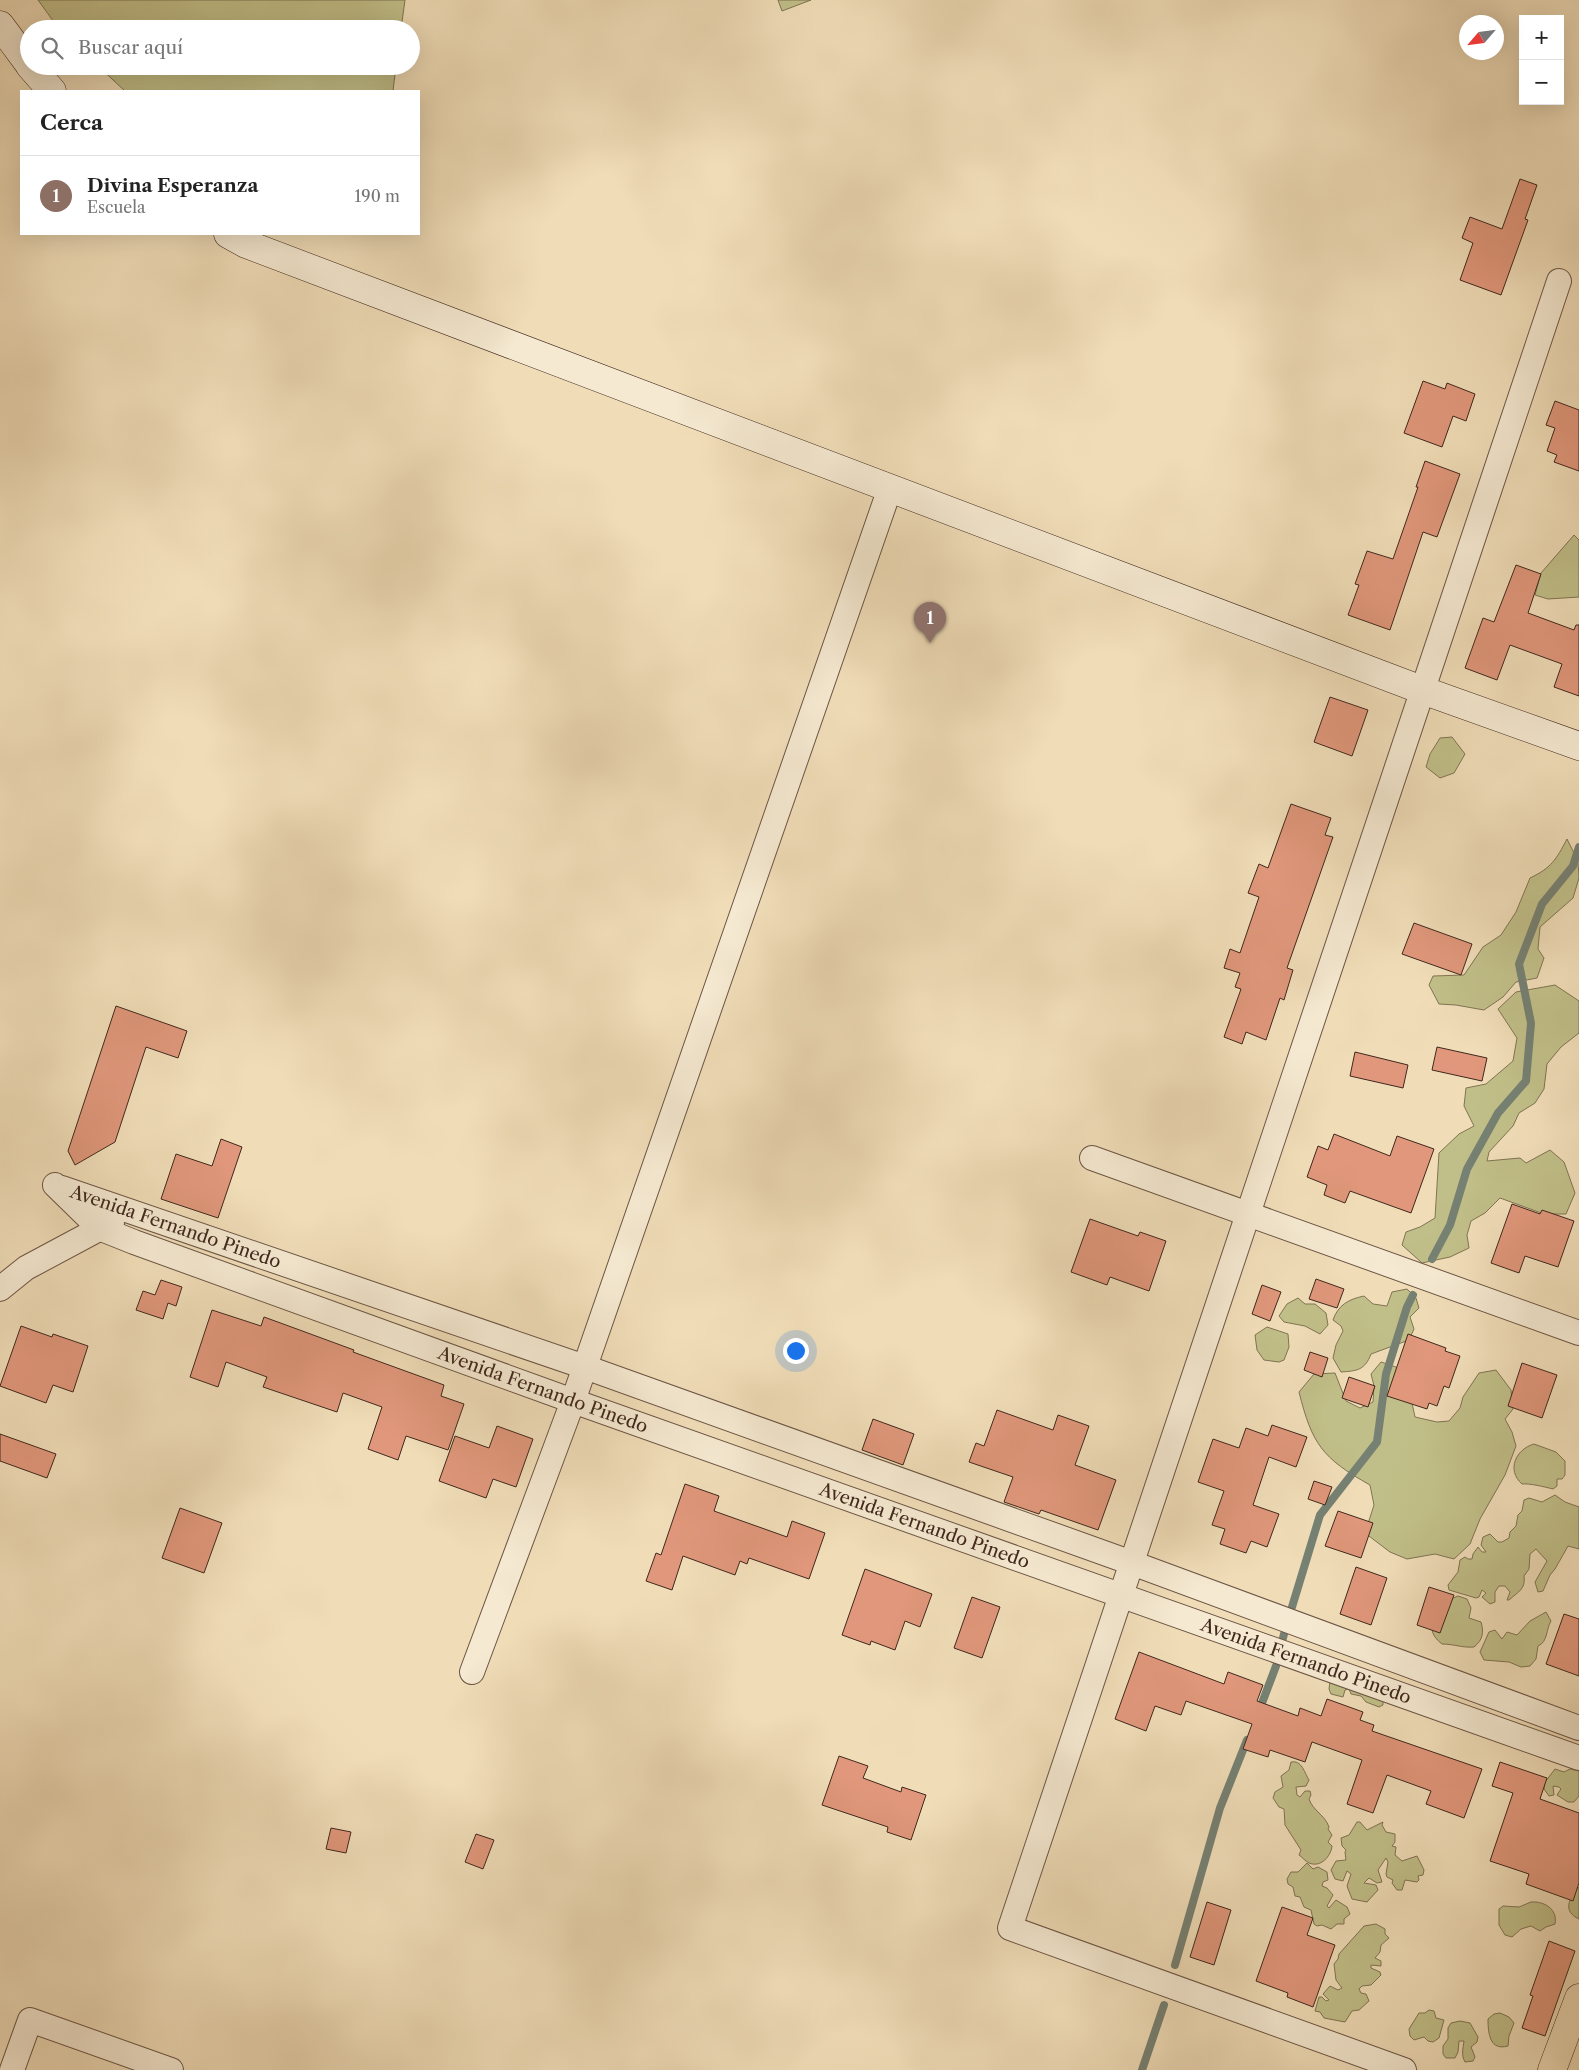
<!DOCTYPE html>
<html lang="es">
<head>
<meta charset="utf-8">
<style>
	body { margin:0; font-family:"Libre Caslon Text",serif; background:#f2f2f2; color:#222 }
	.controls { position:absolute; right:15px; top:15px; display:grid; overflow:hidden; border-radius:0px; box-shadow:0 5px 20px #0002 }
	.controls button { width:45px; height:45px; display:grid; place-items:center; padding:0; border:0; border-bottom:1px solid #e0e0e0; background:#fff; color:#222; font:25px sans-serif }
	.compass { position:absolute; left:1459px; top:15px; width:45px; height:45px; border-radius:50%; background:#fff; box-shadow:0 5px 20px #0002; rotate:242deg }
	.you { position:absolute; left:795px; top:1350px; width:18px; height:18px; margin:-12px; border:4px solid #fff; border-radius:50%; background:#1a73e8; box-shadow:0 0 0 8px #1a73e833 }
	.badge { display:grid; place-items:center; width:32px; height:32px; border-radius:50%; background:#0b8043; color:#fff; font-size:16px; font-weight:700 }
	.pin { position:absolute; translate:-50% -41px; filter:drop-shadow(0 1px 2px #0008) }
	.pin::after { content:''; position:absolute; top:26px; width:18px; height:15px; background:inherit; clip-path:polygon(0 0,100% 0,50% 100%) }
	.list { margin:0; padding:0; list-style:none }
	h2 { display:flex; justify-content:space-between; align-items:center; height:65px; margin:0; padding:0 20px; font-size:21px }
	h2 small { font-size:16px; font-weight:400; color:#767676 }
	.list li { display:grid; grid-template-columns:32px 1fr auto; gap:15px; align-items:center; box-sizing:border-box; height:80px; padding:0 20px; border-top:1px solid #e0e0e0 }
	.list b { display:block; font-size:19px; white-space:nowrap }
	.list p { margin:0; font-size:16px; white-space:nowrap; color:#767676 }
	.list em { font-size:16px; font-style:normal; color:#767676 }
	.icon { flex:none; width:28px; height:28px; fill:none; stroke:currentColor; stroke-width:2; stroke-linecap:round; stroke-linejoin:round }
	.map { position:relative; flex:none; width:1579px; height:2070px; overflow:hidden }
	.search { position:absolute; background:#fff; box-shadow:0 5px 20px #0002; left:20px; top:20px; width:400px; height:55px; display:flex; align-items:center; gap:12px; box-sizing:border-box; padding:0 18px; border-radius:28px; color:#767676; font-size:19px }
	.panel { position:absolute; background:#fff; box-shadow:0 5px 20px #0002; left:20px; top:90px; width:400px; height:145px; border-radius:0px }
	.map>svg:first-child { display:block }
	.green { fill:#c1bf89; stroke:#807453 }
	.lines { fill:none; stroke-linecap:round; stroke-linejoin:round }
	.stream { stroke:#768173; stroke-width:8 }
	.building { fill:#e0977b; stroke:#40281d }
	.street-casing { stroke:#6c5544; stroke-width:26 }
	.secondary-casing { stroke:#40281d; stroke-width:29 }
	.primary-casing { stroke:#40281d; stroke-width:29 }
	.street { stroke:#f5e9d1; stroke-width:24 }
	.secondary { stroke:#f5e9d1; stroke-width:28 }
	.primary { stroke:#f0ddb8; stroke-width:28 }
	.labels { text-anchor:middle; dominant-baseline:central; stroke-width:4; stroke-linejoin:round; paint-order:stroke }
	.street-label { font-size:18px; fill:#40281d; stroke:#f5e9d1 }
</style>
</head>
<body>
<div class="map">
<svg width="1579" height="2070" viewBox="0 0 1579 2070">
	<rect width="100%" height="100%" fill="#f0ddb8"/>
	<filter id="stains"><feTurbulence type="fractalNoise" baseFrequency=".004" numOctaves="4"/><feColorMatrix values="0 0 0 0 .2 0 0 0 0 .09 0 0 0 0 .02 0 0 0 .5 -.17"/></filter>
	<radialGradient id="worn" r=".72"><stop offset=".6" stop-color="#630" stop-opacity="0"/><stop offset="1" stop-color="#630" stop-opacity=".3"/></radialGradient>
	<g class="green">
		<path d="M38 0H405L401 29H59Z"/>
		<path d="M778 0H811L782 11Z"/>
		<path d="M98 66H396L393 91H125Z"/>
		<path d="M1574 535 1579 540V597L1548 599 1535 595 1541 573Z"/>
		<path d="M1452 737 1465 754 1454 773 1440 778 1426 767 1430 754 1440 738Z"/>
		<path d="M1567 839 1578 861 1579 878 1573 898 1540 927 1538 949 1544 958 1537 978 1516 982 1503 997 1484 1010 1456 1005 1439 1004 1429 985 1433 976 1464 975 1483 947 1501 935 1516 912 1530 878C1551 868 1556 860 1567 839Z"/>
		<path d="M1555 985 1579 1001V1033L1561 1047 1547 1064 1544 1089 1535 1103 1519 1113 1513 1126 1489 1152 1487 1161 1520 1158 1526 1163 1550 1150 1564 1162 1575 1193 1566 1214H1544L1500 1198 1485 1213 1471 1221 1467 1235 1469 1248 1450 1257 1422 1263 1402 1245 1406 1232 1420 1227 1435 1218 1439 1153 1459 1134 1474 1126 1464 1106 1466 1088 1486 1084 1513 1061 1517 1038 1498 1009 1516 992Z"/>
		<path d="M1407 1289 1416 1298 1419 1308 1410 1317 1414 1329 1409 1340 1371 1354C1365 1370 1357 1371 1341 1372L1333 1358 1336 1345 1343 1331 1341 1326 1333 1320C1338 1305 1349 1299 1364 1296L1373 1304 1387 1306 1392 1292Z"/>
		<path d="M1298 1298 1305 1304H1315L1326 1313 1328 1325 1320 1334 1305 1326 1284 1322 1279 1316 1287 1304Z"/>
		<path d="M1267 1327 1288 1334 1289 1347 1284 1360 1279 1362 1264 1360 1257 1350 1255 1335Z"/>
		<path d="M1381 1362 1396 1367 1406 1375 1415 1417 1437 1422 1449 1421 1460 1408 1463 1397 1479 1373 1496 1370 1511 1390 1513 1409 1505 1419 1512 1432 1516 1446 1505 1475 1480 1519 1470 1544 1454 1559 1435 1554 1407 1559 1390 1552 1365 1533 1374 1505 1370 1485C1322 1458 1312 1444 1299 1392L1314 1374 1335 1373 1346 1401 1360 1408 1373 1402 1374 1386 1371 1374Z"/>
		<path d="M1534 1444 1556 1452 1565 1461V1475L1562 1479H1557V1486L1553 1489C1545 1487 1529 1483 1522 1484 1506 1470 1516 1449 1534 1444Z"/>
		<path d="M1555 1495 1565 1502 1579 1507V1549L1568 1546 1555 1569 1550 1575 1543 1591 1538 1592 1535 1582 1547 1561 1536 1549 1530 1554 1529 1569 1524 1576C1526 1589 1518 1592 1509 1600H1507L1510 1592 1505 1586H1499L1495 1592V1602L1490 1604 1482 1597 1486 1593 1482 1590 1479 1597 1476 1598 1449 1590 1448 1585 1458 1572 1460 1560 1465 1557 1468 1559H1472L1473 1554 1478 1547 1482 1552H1486L1481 1545 1483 1537 1490 1534 1498 1542H1502L1509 1538 1510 1532 1516 1526 1518 1515 1522 1511 1524 1500 1529 1498 1542 1502Z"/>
		<path d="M1458 1596 1467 1599 1471 1608 1469 1618 1481 1622C1484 1632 1483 1640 1474 1647 1462 1648 1454 1644 1442 1644 1437 1640 1432 1635 1432 1628L1453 1598Z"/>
		<path d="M1546 1612 1551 1621C1546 1629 1548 1642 1538 1646L1536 1659 1530 1666 1521 1667 1509 1662 1484 1660 1480 1652 1489 1632 1495 1630 1502 1639 1507 1632 1517 1635 1530 1621Z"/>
		<path d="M1330 1681 1383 1699V1705L1379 1707 1366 1702 1361 1696 1351 1694 1349 1689 1345 1690 1343 1697 1331 1694 1329 1689Z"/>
		<path d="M1291 1762C1302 1760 1304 1772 1309 1780L1306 1786 1296 1787 1297 1795 1300 1797 1305 1791H1310L1311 1795 1309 1799C1313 1811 1325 1815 1329 1827L1328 1829 1332 1835 1328 1842 1332 1846C1331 1856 1321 1868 1309 1863 1305 1861 1302 1857 1299 1855L1301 1850 1285 1825 1284 1809 1279 1807 1273 1798 1275 1792 1283 1787 1281 1776 1289 1770Z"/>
		<path d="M1555 1769 1564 1772 1570 1769 1579 1771V1796L1574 1802H1568L1557 1795 1561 1789 1559 1787 1553 1786 1554 1795 1549 1796 1544 1789 1545 1782Z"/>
		<path d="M1357 1822H1360L1367 1830 1383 1822 1382 1825 1386 1832 1395 1834V1842L1392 1846 1396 1847 1395 1855 1402 1861 1417 1856 1424 1870 1423 1875 1418 1876 1419 1880 1417 1882 1405 1880 1402 1890H1397L1392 1883 1393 1880 1387 1877 1386 1874 1388 1862 1386 1858 1378 1870 1382 1882 1377 1883 1369 1878 1364 1883 1376 1885 1378 1890 1367 1902 1352 1899 1347 1886 1351 1874 1347 1871 1343 1881 1335 1879 1331 1870 1336 1861 1346 1860 1345 1852 1346 1850 1342 1846 1341 1838 1349 1835Z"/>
		<path d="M1307 1863 1313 1869 1318 1867 1327 1872 1328 1880 1323 1882 1322 1886 1327 1888 1333 1895 1327 1906 1329 1908 1336 1900 1347 1907 1350 1914 1344 1919V1924H1337L1331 1929 1322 1925 1317 1926 1314 1924 1311 1910 1304 1907 1300 1897 1295 1896 1293 1887 1288 1884 1287 1879 1291 1872H1298Z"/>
		<path d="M1579 1887V1919C1562 1911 1569 1899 1579 1887Z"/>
		<path d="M1531 1902C1544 1901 1558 1909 1555 1924L1546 1927 1540 1931 1531 1926 1521 1929 1512 1937 1505 1935 1499 1925V1909L1503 1906 1519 1907Z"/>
		<path d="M1376 1924 1385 1929V1934L1389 1938 1381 1945 1380 1952 1375 1958 1381 1961V1966L1371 1965V1968L1380 1972 1381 1975 1371 1985 1362 1986 1359 1989 1361 1993 1366 1994 1369 2001 1359 2010 1352 2011 1345 2022 1324 2018 1320 2012 1315 2011 1319 1997H1322L1326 2001 1329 2000 1323 1994 1330 1986 1338 1990 1342 1988 1336 1980 1334 1964 1338 1959 1339 1954 1364 1926Z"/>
		<path d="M1429 2010 1434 2011 1436 2018 1444 2020 1439 2038 1433 2042 1428 2041 1424 2037 1414 2040 1410 2036 1409 2029 1419 2013H1425Z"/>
		<path d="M1500 2013 1509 2017 1514 2023 1509 2036 1508 2046C1490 2051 1488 2034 1488 2019L1494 2014Z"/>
		<path d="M1460 2021 1470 2023 1478 2037 1477 2042 1471 2047 1475 2057 1473 2061 1465 2062C1461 2055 1463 2049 1464 2041H1459L1458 2052 1455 2058H1446L1443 2054V2046L1448 2039V2028L1451 2023Z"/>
	</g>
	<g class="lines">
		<g class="stream">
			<path d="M1432 1259 1450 1225 1467 1169 1498 1113 1526 1081 1531 1023 1519 964 1542 904 1573 866 1579 847"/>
			<path d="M1292 1607 1320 1515 1377 1442 1386 1374 1407 1307 1413 1295"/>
			<path d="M1283 1638 1284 1634"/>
			<path d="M1259 1711 1276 1666"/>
			<path d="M1175 1965 1220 1808 1247 1740"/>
			<path d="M1142 2070 1164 2005"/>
		</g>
	</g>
	<g class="building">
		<path d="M1520 179 1537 185 1525 219 1528 220 1501 295 1460 280 1473 243 1462 238 1470 217 1502 229Z"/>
		<path d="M1423 381 1445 389 1447 383 1475 394 1466 421 1453 416 1442 447 1404 433Z"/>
		<path d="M1555 401 1579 410V471L1554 462 1557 455 1547 451 1555 428 1546 425Z"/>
		<path d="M1425 461 1460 474 1437 537 1423 532 1390 630 1348 615 1359 585 1355 584 1367 551 1393 559 1418 487H1416Z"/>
		<path d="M1516 565 1541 574 1528 613 1574 630 1576 625H1579V696L1554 687 1562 664 1510 645 1497 680 1465 668 1483 618 1494 622Z"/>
		<path d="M1330 697 1368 710 1352 756 1314 742Z"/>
		<path d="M1291 804 1331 818 1325 835 1333 837 1287 968 1293 970 1284 1000 1280 998 1266 1040 1246 1032 1242 1044 1224 1037 1241 989 1235 987 1240 973 1224 968 1230 949 1240 953 1259 897 1248 893 1259 864 1268 868Z"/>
		<path d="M1414 923 1472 944 1461 975 1402 954Z"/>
		<path d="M116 1006 187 1031 178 1058 146 1047 115 1142 75 1165 68 1151Z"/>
		<path d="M1437 1047 1487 1058 1482 1081 1432 1070Z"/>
		<path d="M1355 1052 1408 1065 1403 1088 1350 1076Z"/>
		<path d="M1334 1134 1390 1156 1397 1136 1434 1149 1411 1213 1350 1191 1345 1203 1324 1195 1327 1185 1307 1177 1318 1146 1328 1150Z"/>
		<path d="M221 1139 242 1147 218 1218 161 1199 176 1154 212 1166Z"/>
		<path d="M1512 1204 1540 1214 1542 1210 1574 1221 1558 1267 1525 1256 1519 1273 1491 1263Z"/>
		<path d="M1090 1219 1138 1236 1140 1232 1166 1241 1149 1291 1110 1277 1107 1285 1071 1272Z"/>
		<path d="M1316 1279 1344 1289 1337 1308 1309 1299Z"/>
		<path d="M161 1280 182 1287 176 1306 168 1303 163 1319 136 1310 143 1291 155 1295Z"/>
		<path d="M1262 1285 1281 1292 1270 1321 1252 1314Z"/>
		<path d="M212 1310 261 1326 264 1317 286 1325 354 1350 353 1352 444 1385 441 1396 464 1404 448 1450 406 1436 398 1460 368 1449 382 1407 343 1393 337 1412 263 1387 267 1377 226 1362 218 1387 190 1377Z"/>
		<path d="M21 1326 52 1337 53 1334 88 1346 73 1392 53 1385 46 1403 0 1386Z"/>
		<path d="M1408 1334 1446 1348 1445 1351 1460 1356 1449 1388 1444 1386 1437 1406 1429 1403 1427 1409 1387 1396Z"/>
		<path d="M1310 1352 1328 1358 1322 1377 1304 1370Z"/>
		<path d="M1522 1363 1557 1375 1542 1418 1508 1406Z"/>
		<path d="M1349 1377 1375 1386 1368 1407 1342 1398Z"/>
		<path d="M997 1410 1053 1430 1058 1415 1089 1426 1075 1465 1116 1480 1098 1530 1041 1510 1039 1514 1004 1502 1013 1477 969 1462 976 1443 984 1446Z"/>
		<path d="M873 1419 914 1434 903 1465 862 1450Z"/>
		<path d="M1272 1425 1307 1437 1296 1467 1269 1457 1253 1505 1279 1514 1267 1547 1251 1541 1246 1553 1220 1544 1225 1529 1212 1525 1224 1491 1198 1482 1213 1439 1239 1448 1246 1428 1268 1436Z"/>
		<path d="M497 1426 533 1439 516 1487 493 1479 486 1498 439 1481 455 1436 489 1448Z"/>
		<path d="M0 1434 56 1454 47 1478 0 1461Z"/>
		<path d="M1314 1481 1332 1487 1325 1505 1308 1499Z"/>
		<path d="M685 1484 719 1496 714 1511 787 1537 792 1521 825 1533 809 1579 749 1558 747 1564 740 1561 735 1575 683 1556 672 1590 646 1581 656 1553 661 1555Z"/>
		<path d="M180 1508 222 1523 204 1573 162 1558Z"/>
		<path d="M1338 1511 1373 1523 1361 1558 1325 1546Z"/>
		<path d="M1356 1567 1387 1578 1371 1625 1340 1614Z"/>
		<path d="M865 1569 932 1594 920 1627 905 1621 895 1650 871 1641 870 1645 842 1635Z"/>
		<path d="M1429 1587 1454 1595 1440 1633 1417 1625Z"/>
		<path d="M972 1597 1000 1607 982 1658 954 1648Z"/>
		<path d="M1564 1614 1579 1619V1676L1546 1664Z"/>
		<path d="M1139 1652 1224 1684 1228 1672 1263 1685 1257 1701 1298 1716 1300 1708 1321 1716 1327 1699 1363 1712 1360 1720 1374 1725 1372 1731 1482 1769 1464 1818 1426 1804 1431 1791 1387 1775 1373 1813 1347 1804 1362 1760 1312 1742 1305 1762 1270 1750 1268 1757 1243 1749 1252 1724 1186 1701 1181 1715 1155 1706 1146 1731 1115 1719Z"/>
		<path d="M839 1756 868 1766 863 1778 901 1792 902 1787 926 1795 911 1840 887 1832 888 1827 822 1805Z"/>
		<path d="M1500 1762 1547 1778 1540 1799 1579 1813V1883L1573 1901 1526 1884 1529 1874 1490 1861 1513 1793 1492 1786Z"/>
		<path d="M331 1828 351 1832 346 1853 326 1849Z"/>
		<path d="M476 1834 494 1840 483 1869 465 1862Z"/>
		<path d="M1207 1902 1231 1910 1214 1965 1190 1957Z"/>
		<path d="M1282 1907 1313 1918 1307 1935 1335 1945 1313 2007 1287 1997 1288 1993 1256 1981Z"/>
		<path d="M1549 1941 1575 1951 1545 2036 1522 2028 1533 1996 1530 1995Z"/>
	</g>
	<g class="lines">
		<defs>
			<g id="street">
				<path d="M1092 1158 1579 1333"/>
				<path id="s1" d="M55 1185 99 1228 134 1242 573 1401 1579 1758"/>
				<path id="s2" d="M62 1188 585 1367 1132 1563 1579 1728"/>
				<path d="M0 1289 26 1268 112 1222"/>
				<path d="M472 1672 573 1401 890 488"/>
				<path d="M12 2070 30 2020 171 2070"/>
				<path d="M1404 2070 1010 1928 1559 281"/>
			</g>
			<g id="secondary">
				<path d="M0 25 29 64"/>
				<path d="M30 66 52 91"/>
				<path d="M228 234 246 244 1422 690 1579 746"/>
			</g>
			<path id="primary" d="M1552 2070 1579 1998"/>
		</defs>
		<use href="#street" class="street-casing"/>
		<use href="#secondary" class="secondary-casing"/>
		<use href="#primary" class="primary-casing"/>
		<use href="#street" class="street"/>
		<use href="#secondary" class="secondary"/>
		<use href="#primary" class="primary"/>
	</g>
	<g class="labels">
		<g class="street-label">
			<text stroke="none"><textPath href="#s2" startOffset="120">Avenida Fernando Pinedo</textPath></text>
			<text stroke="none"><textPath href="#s1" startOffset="534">Avenida Fernando Pinedo</textPath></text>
			<text stroke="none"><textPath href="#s1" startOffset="939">Avenida Fernando Pinedo</textPath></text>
			<text stroke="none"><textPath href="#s1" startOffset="1344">Avenida Fernando Pinedo</textPath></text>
		</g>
	</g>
	<rect width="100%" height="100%" filter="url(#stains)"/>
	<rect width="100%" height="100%" fill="url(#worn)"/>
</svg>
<div class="controls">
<button>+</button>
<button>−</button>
</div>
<svg class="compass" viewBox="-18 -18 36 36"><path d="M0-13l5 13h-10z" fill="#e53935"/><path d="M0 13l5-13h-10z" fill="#767676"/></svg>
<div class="you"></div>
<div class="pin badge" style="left:930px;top:643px;background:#8d6e63">1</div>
<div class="search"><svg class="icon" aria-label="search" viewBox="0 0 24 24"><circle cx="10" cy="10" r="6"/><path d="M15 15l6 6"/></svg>Buscar aquí</div>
<section class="panel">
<h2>Cerca<small></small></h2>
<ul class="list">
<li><span class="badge" style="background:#8d6e63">1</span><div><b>Divina Esperanza</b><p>Escuela</p></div><em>190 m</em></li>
</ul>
</section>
</div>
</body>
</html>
